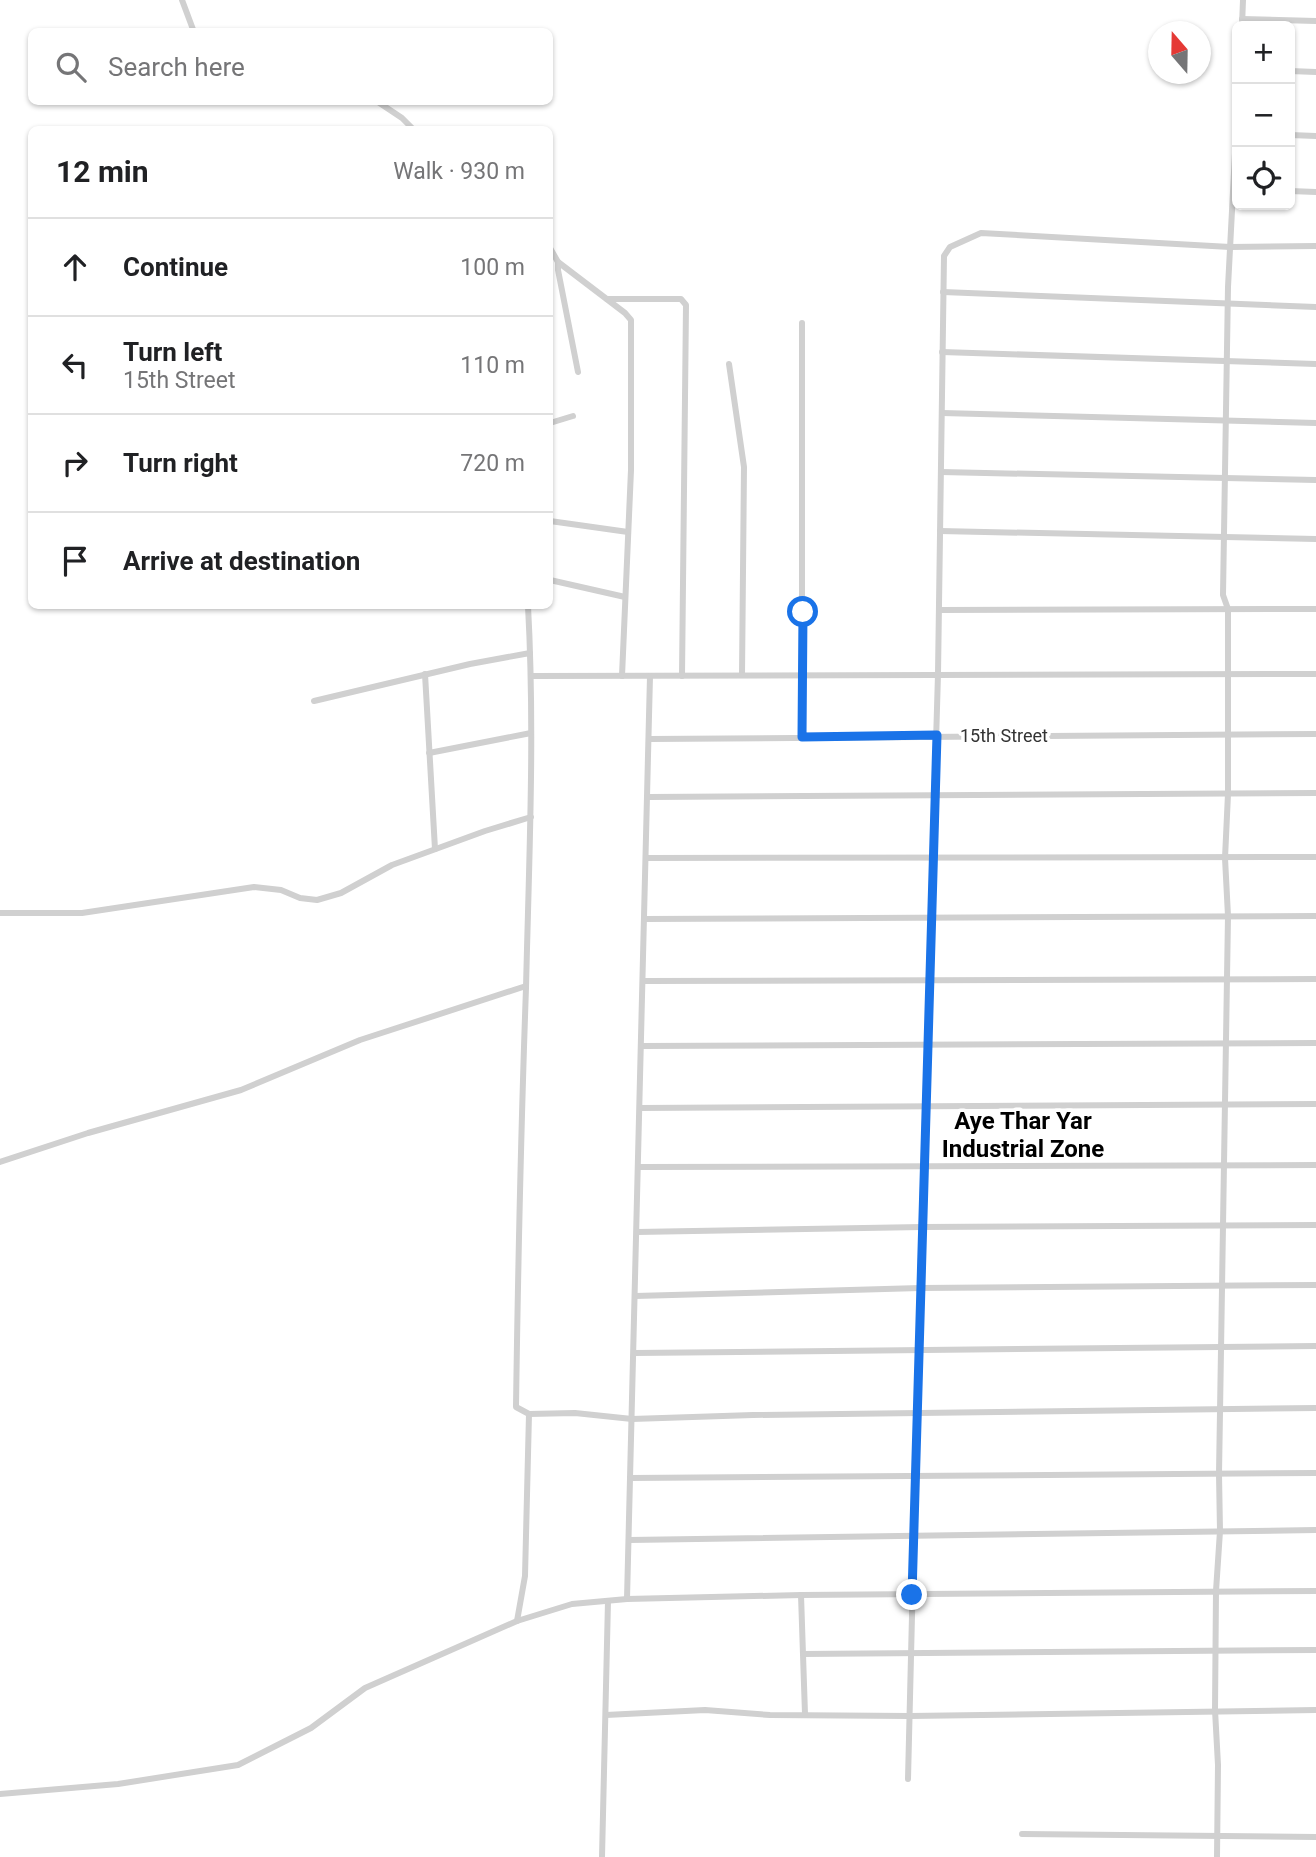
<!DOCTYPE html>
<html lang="en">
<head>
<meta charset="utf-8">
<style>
	body { margin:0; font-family:Roboto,sans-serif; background:#f2f2f2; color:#202124 }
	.controls { position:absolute; right:21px; top:21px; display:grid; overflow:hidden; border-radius:10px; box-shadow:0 2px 5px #0004 }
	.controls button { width:63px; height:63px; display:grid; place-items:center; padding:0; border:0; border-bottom:2px solid #e0e0e0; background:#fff; color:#202124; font:35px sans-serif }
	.compass { position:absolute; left:1148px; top:21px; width:63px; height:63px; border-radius:50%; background:#fff; box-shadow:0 2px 5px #0004; rotate:340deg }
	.stop { position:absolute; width:21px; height:21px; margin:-16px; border:5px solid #1a73e8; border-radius:50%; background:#fff }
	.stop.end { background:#1a73e8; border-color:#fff; box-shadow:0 2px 7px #0008 }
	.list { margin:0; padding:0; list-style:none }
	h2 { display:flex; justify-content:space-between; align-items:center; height:91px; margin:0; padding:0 28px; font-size:30px }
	h2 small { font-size:23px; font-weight:400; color:#757577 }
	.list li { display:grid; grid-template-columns:46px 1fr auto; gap:21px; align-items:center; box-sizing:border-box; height:98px; padding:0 28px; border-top:2px solid #e0e0e0 }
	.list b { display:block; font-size:26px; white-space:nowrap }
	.list p { margin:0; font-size:23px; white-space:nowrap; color:#757577 }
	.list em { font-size:23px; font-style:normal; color:#757577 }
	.icon { flex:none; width:38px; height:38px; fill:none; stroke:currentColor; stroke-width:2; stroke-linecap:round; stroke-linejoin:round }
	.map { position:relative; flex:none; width:1316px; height:1857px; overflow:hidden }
	.search { position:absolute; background:#fff; box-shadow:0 2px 5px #0004; left:28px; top:28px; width:525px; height:77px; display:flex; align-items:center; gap:18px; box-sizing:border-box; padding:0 24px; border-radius:10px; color:#757577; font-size:26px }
	.panel { position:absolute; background:#fff; box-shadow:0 2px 5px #0004; left:28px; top:126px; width:525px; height:483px; border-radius:10px }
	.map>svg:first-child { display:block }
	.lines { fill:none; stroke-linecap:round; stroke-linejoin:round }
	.minor { stroke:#d0d0d0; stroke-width:6 }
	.route { stroke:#1a73e8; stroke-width:9 }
	.labels { text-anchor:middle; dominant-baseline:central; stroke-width:7; stroke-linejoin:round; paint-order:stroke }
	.street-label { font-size:18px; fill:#333; stroke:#fff }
	.district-label { font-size:24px; font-weight:bold; fill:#000; stroke:#fff }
</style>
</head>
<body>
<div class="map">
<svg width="1316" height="1857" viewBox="0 0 1316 1857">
	<rect width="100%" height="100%" fill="#fff"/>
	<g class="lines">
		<g class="minor">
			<path d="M182 0 194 32"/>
			<path d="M1242 19 1316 21"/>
			<path d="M1242 26 1243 0"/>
			<path d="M1290 71 1316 72"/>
			<path d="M378 102 402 118 414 130"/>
			<path d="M1290 135 1316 136"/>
			<path d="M1290 191 1316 192"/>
			<path d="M550 248 558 262 625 313 631 320V470L622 676"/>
			<path d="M558 262V270L578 372"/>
			<path d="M943 292 1316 307"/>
			<path d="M607 299H681L686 305 682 676"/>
			<path d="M802 323V737"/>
			<path d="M942 352 1316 364"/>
			<path d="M729 364 744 467 742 675"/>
			<path d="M942 413 1316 423"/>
			<path d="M550 423 573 416"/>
			<path d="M941 472 1316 480"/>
			<path d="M550 521 628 532"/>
			<path d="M940 531 1316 539"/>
			<path d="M550 580 625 597"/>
			<path d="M528 606C535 733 529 860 526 988 521 1128 518 1267 516 1407L529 1414 575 1413 632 1419 753 1415 1316 1408"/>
			<path d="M939 610 1316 609"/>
			<path d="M425 674 435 849"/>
			<path d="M532 676 1316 674"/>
			<path d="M314 701 470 664 530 653"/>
			<path d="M650 739 1316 734"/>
			<path d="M429 753 531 733"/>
			<path d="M649 797 1316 793"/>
			<path d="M647 858 1316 857"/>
			<path d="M0 913H82L254 887 281 890 300 898 317 900 341 893 392 865 485 831 531 817"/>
			<path d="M645 919 1316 916"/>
			<path d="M644 981 1316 979"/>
			<path d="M642 1046 1316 1043"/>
			<path d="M640 1108 1316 1104"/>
			<path d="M0 1162 88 1133 241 1090 360 1040 526 986"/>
			<path d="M639 1167 1316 1165"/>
			<path d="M637 1232 922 1227 1316 1225"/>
			<path d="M635 1296 920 1288 1316 1285"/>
			<path d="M634 1353 1316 1346"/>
			<path d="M630 1478 1316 1473"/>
			<path d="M629 1540 1316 1530"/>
			<path d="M801 1595 805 1714"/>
			<path d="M627 1599 650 676"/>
			<path d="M517 1621 525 1576 529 1414"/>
			<path d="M803 1654 1316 1650"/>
			<path d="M606 1715 705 1710 770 1715 910 1716 1316 1710"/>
			<path d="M908 1779 920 1288 938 674 944 256 950 247 981 233 1230 247 1316 246"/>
			<path d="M0 1794 118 1784 238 1765 311 1728 365 1688 517 1621 572 1604 627 1599 801 1595 1316 1591"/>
			<path d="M1022 1834 1316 1837"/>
			<path d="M602 1857 608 1601"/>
			<path d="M1217 1857 1218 1765 1215 1710 1216 1591 1220 1531 1219 1474 1228 916 1225 858 1228 794V609L1223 595 1228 287 1237 115"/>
		</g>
	</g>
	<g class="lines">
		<path class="route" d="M803 612 802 737 937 735 912 1595"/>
	</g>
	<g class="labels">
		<g class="street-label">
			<text x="1004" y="735">15th Street</text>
		</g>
		<g class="district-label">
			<text x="1023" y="1121">Aye Thar Yar<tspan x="1023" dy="28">Industrial Zone</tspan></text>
		</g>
	</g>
</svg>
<div class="controls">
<button>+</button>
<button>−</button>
<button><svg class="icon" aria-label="locate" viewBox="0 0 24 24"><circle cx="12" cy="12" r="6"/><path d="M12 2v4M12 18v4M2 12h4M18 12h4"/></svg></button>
</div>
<svg class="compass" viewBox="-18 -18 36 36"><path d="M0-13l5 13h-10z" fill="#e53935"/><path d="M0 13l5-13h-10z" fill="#757577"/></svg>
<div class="stop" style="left:803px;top:612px"></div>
<div class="stop end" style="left:912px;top:1595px"></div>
<div class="search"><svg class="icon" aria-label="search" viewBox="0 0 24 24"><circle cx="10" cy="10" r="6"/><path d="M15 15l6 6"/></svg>Search here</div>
<section class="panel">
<h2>12 min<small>Walk · 930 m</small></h2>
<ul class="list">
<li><svg class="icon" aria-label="ahead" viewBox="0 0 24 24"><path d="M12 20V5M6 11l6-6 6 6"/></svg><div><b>Continue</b></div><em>100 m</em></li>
<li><svg class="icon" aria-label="left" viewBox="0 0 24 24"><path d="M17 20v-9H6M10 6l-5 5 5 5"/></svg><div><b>Turn left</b><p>15th Street</p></div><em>110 m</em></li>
<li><svg class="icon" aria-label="right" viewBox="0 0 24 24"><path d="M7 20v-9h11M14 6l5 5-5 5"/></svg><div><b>Turn right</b></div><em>720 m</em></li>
<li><svg class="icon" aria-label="arrive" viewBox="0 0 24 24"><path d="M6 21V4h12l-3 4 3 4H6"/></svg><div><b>Arrive at destination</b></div></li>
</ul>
</section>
</div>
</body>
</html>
